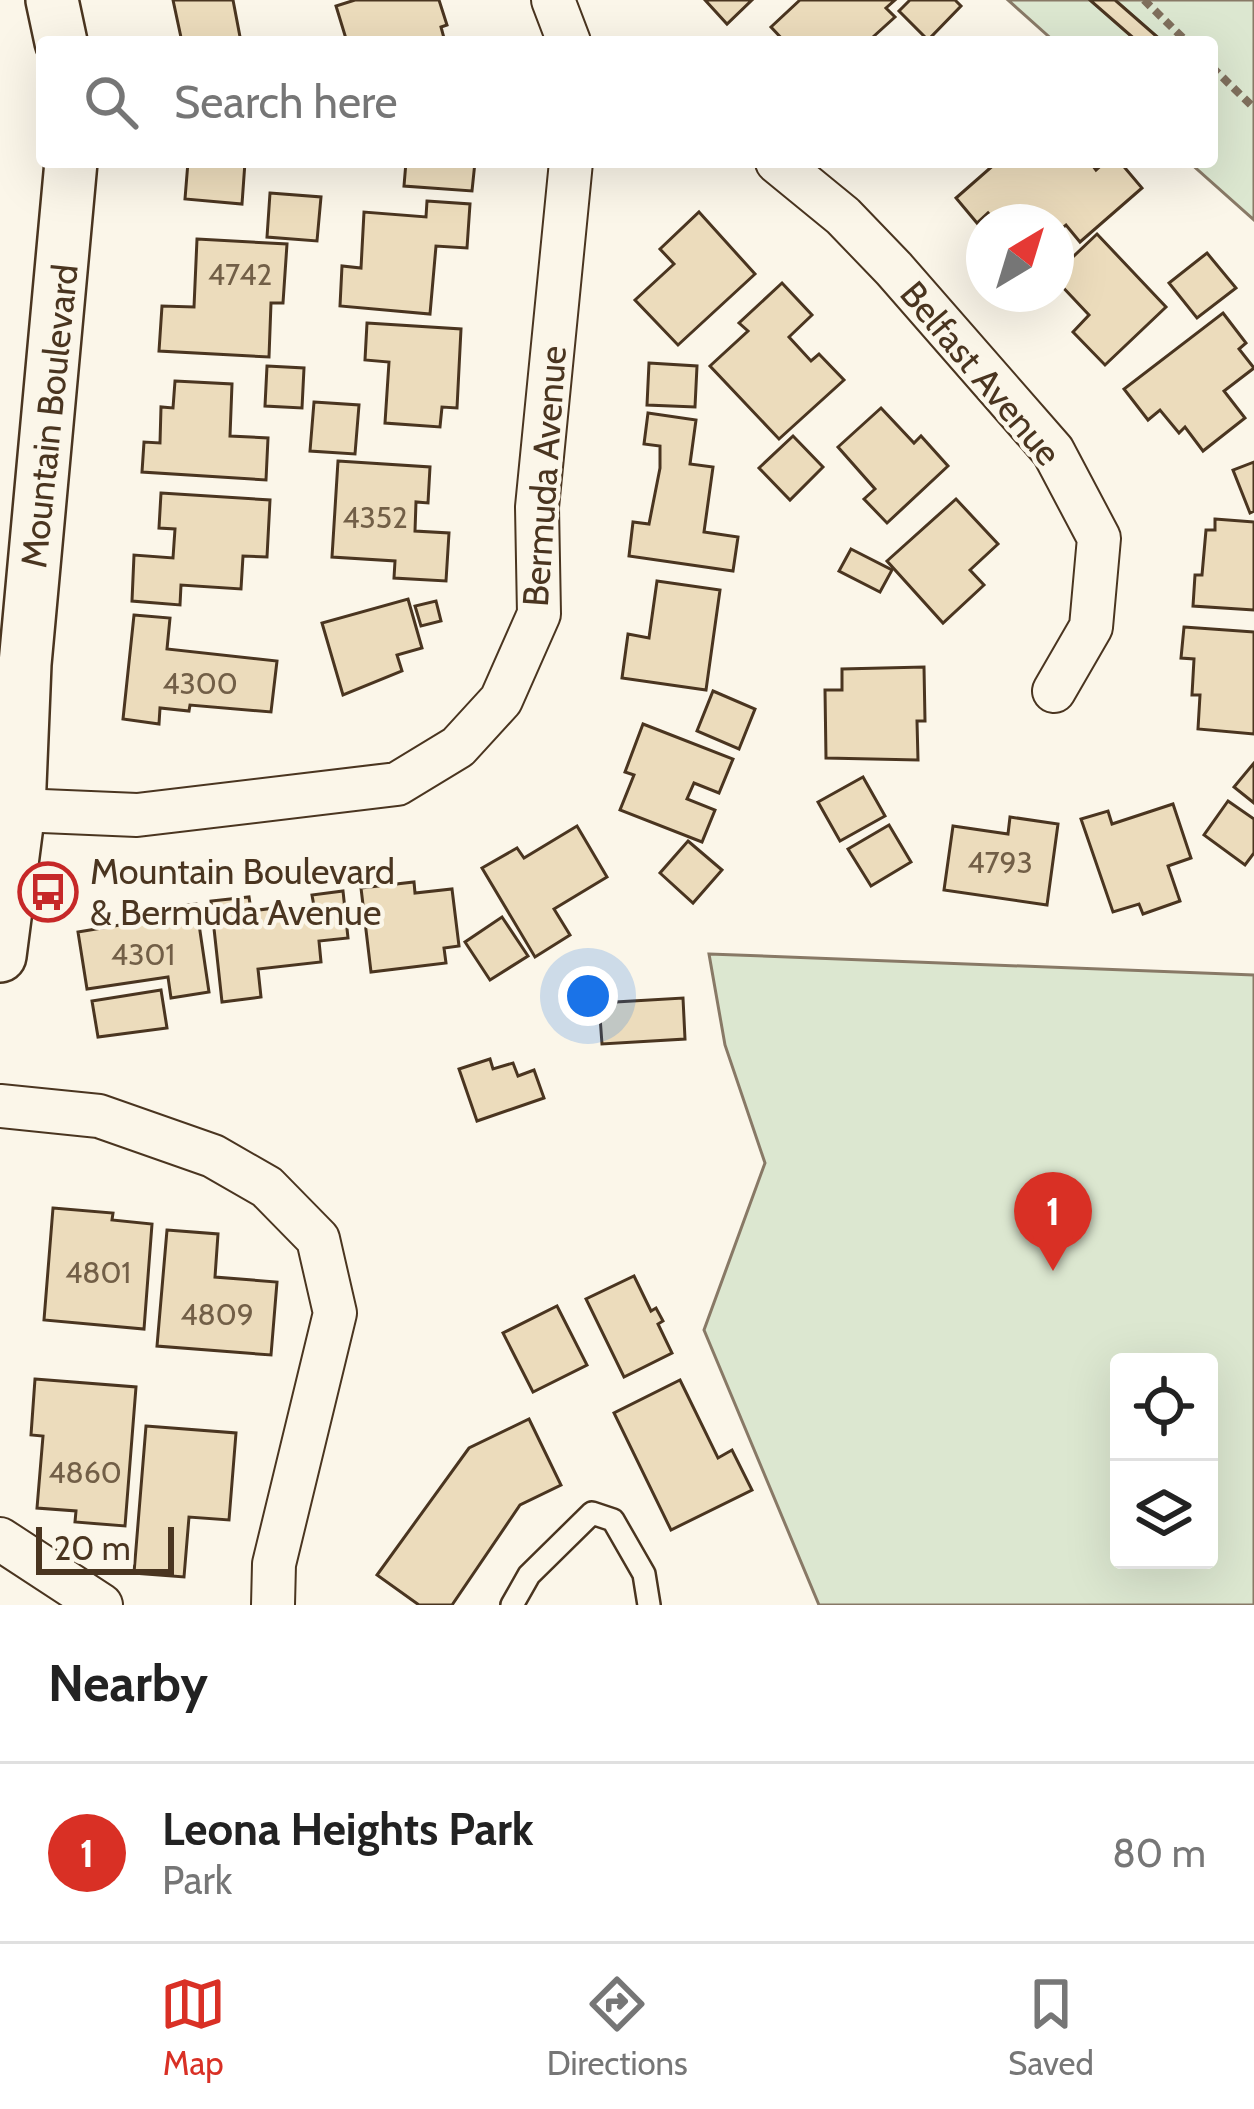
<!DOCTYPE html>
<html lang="en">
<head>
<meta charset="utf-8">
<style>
	body { margin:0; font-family:Cabin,sans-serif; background:#f2f2f2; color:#222 }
	.controls { position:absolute; right:36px; bottom:36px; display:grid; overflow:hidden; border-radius:12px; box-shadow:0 12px 48px #0002 }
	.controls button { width:108px; height:108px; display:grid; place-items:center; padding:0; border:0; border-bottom:3px solid #e0e0e0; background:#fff; color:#222; font:60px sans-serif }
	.compass { position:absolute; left:966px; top:204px; width:108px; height:108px; border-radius:50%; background:#fff; box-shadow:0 12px 48px #0002; rotate:38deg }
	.scale { position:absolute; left:36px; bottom:30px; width:138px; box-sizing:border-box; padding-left:12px; border:6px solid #4a3520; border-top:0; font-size:33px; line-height:42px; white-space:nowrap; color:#4a3520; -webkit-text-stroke:9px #fbf6e9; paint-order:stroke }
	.you { position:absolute; left:588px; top:996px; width:42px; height:42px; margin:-30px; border:9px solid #fff; border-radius:50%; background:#1a73e8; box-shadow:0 0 0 18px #1a73e833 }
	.badge { display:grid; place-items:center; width:78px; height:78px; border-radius:50%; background:#d93025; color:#fff; font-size:39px; font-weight:700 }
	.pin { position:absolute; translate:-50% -99px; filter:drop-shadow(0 3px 6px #0008) }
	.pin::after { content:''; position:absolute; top:63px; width:42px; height:36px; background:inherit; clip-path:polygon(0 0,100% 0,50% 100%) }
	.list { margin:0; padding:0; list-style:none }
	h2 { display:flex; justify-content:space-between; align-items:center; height:156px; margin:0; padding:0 48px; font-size:51px }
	h2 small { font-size:39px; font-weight:400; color:#767676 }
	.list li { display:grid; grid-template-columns:78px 1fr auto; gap:36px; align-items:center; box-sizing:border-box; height:180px; padding:0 48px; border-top:3px solid #e0e0e0 }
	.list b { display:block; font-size:45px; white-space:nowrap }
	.list p { margin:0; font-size:39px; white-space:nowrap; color:#767676 }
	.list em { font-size:39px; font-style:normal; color:#767676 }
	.icon { flex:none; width:66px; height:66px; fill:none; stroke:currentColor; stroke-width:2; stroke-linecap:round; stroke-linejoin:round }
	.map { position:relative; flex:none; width:1254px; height:1605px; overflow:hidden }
	.search { position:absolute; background:#fff; box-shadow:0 12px 48px #0002; left:36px; right:36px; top:36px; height:132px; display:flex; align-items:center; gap:30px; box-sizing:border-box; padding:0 42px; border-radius:12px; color:#767676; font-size:45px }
	.sheet { height:336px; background:#fff }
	nav { display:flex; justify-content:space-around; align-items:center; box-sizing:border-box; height:168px; border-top:3px solid #e0e0e0; background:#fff; font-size:33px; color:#767676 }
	nav a { display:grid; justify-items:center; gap:6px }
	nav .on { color:#d93025 }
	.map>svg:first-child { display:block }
	.green { fill:#dce7d0; stroke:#887966; stroke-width:3; fill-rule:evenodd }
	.building { fill:#ecdcbc; stroke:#4a3520; stroke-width:3 }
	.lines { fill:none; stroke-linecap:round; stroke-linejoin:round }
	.service-casing { stroke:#4a3520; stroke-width:26 }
	.minor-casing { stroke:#4a3520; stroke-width:46 }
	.tertiary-casing { stroke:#4a3520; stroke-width:56 }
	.path { stroke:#7f6f5c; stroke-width:8; stroke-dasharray:9 6; stroke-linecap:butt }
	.service { stroke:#fbf6e9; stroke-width:21 }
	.minor { stroke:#fbf6e9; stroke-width:42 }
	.tertiary { stroke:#fbf6e9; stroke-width:51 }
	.labels { text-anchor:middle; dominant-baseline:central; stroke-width:9; stroke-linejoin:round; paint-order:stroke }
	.number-label { font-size:30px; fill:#725f47 }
	.street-label { font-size:36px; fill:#4a3520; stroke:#fbf6e9 }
	.poi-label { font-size:36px; fill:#4a3520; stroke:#fbf6e9; text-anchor:start }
</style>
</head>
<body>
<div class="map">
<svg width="1254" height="1605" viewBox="0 0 1254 1605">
	<rect width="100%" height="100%" fill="#fbf6e9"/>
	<g class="green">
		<path d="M1008 0H1090L1138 42H1055Z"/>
		<path d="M1115 0H1254V220L1189 162H1212V42H1163Z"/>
		<path d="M709 954 1254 975V1605H819L704 1330 765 1163 725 1045ZM1119 1362H1209V1560H1119Z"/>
	</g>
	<g class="building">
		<path d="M173 0H233L241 42H182Z"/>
		<path d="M355 0H439L447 25 441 27 444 38 347 42 336 6Z"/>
		<path d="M705 0H752L727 24Z"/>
		<path d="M800 0H895L886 8 895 17 873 37 878 42H785L771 27Z"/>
		<path d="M910 0H955L961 6 928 40 899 11Z"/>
		<path d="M1090 0H1115L1163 42H1138Z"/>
		<path d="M188 162H245L242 204 185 199Z"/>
		<path d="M406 162H475L472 191 404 186Z"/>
		<path d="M997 162H1090L1096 170 1105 162H1120L1142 188 1080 242 1066 225 1056 233V222H996L988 213 977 223 956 198Z"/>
		<path d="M270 193 321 197 317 241 267 237Z"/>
		<path d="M427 201 470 204 467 248 436 246 430 314 340 306 342 266 361 268 364 212 426 217Z"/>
		<path d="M699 212 755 274 678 345 635 300 674 264 660 249Z"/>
		<path d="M1097 234 1166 307 1105 365 1073 332 1089 315 1056 280V273Z"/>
		<path d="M197 239 287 244 283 303H271L269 357 159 351 162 306 194 307Z"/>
		<path d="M1207 253 1236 288 1197 318 1169 283Z"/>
		<path d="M782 283 812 315 789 337 811 361 819 354 844 380 779 439 710 366 748 331 739 323Z"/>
		<path d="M1223 313 1246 343 1239 349 1254 368 1224 391 1245 418 1203 451 1185 427 1179 433 1160 410 1148 420 1124 389Z"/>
		<path d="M367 323 461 329 457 408 442 407 440 427 385 423 389 362 365 360Z"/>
		<path d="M649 363 697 366 695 407 647 405Z"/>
		<path d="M267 366 304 368 302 408 265 406Z"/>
		<path d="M175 381 232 384 230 436 268 438 266 480 142 472 144 442 160 443 161 407 173 408Z"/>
		<path d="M314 402 359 405 355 454 310 451Z"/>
		<path d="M881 408 914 443 921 436 948 466 887 523 864 499 875 489 838 447Z"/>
		<path d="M648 413 696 420 690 464 713 467 704 532 738 537 733 571 629 556 633 522 649 524 660 468V446L644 444Z"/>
		<path d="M793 436 823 467 790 500 759 468Z"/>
		<path d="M338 461 430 467 428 503 416 502 415 531 449 533 446 581 394 578 395 561 332 557Z"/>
		<path d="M1254 462V511L1250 513 1233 470Z"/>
		<path d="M161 493 270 500 267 557 243 556 241 589 181 585 180 605 132 601 134 555 173 558 175 529 159 528Z"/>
		<path d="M956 499 998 544 970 570 984 585 943 623 887 561Z"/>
		<path d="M1215 519 1254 522V610L1193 606 1195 575H1202L1206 530H1215Z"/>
		<path d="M851 549 892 570 880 592 839 571Z"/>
		<path d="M657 581 720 590 706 690 622 678 628 634 649 638Z"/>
		<path d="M408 599 422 648 397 655 402 671 343 695 322 623Z"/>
		<path d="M436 601 441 621 421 626 415 606Z"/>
		<path d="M134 615 170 618 167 649 277 661 271 712 190 705 189 711 160 708 159 724 123 719Z"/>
		<path d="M1184 627 1254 632V734L1198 729 1200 695H1192L1194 659 1181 658Z"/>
		<path d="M924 667 925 721H917L918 760 826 758 825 690H842V669Z"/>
		<path d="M713 691 755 709 739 749 697 731Z"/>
		<path d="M643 724 733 759 719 793 694 783 687 799 715 810 702 842 620 810 634 775 625 772Z"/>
		<path d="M1254 763V803L1234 787Z"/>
		<path d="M863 777 885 816 840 841 818 802Z"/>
		<path d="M1228 801 1254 819V853L1245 865 1204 835Z"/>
		<path d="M1173 804 1191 858 1168 866 1180 901 1143 914 1139 904 1113 912 1081 819 1108 811 1112 824Z"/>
		<path d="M1010 817 1058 824 1047 905 944 890 953 826 1008 834Z"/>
		<path d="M889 825 911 862 871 886 848 849Z"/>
		<path d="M577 826 607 877 554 909 570 935 535 957 482 868 517 848 524 858Z"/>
		<path d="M688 841 722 870 693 903 660 873Z"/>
		<path d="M414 882 415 893 452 889 459 946 444 948 446 963 371 972 361 888Z"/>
		<path d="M343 891 348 938 319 941 321 962 258 969 261 997 222 1002 211 901 249 897 251 911 282 907 283 916 315 912 312 895Z"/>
		<path d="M196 904 209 992 171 998 168 977 87 989 78 932 144 921 142 912Z"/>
		<path d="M502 917 528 956 490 980 465 942Z"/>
		<path d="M161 990 167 1028 98 1037 92 1001Z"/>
		<path d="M683 998 685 1039 602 1044 599 1003Z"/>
		<path d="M490 1059 493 1069 513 1063 518 1076 534 1070 544 1098 477 1121 459 1069Z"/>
		<path d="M53 1208 113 1213 112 1220 152 1224 144 1329 44 1320Z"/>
		<path d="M167 1230 218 1234 215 1277 277 1282 271 1355 157 1346Z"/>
		<path d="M634 1276 651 1311 656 1308 663 1321 658 1324 672 1353 624 1377 586 1299Z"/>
		<path d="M557 1306 587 1365 533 1392 503 1333Z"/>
		<path d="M35 1379 136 1387 125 1526 75 1522 76 1511 37 1508 43 1436 31 1435Z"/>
		<path d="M680 1380 718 1458 732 1450 752 1490 671 1530 614 1413Z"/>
		<path d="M529 1419 561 1485 520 1505 452 1605H419L377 1575 469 1448Z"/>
		<path d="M146 1426 236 1433 229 1520 189 1517 184 1577 134 1573Z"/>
	</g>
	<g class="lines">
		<defs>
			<path id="service" d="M512 1605 529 1575 592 1513 613 1520 644 1574 649 1605"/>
			<g id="minor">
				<path d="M553 0 569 42"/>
				<path d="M777 162 843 216 894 269 1053 451 1099 538 1091 627 1054 691"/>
				<path d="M0 822 19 810 137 815 397 784 458 747 501 700 539 614 537 507 571 162"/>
				<path d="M0 1106 99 1116 213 1156 267 1187 318 1239 335 1313 274 1564 273 1605"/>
				<path d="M0 1539 101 1605"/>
			</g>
			<g id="tertiary">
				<path d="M52 0 61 42"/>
				<path d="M0 956 19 810 25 664 71 162"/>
			</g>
		</defs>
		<use href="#service" class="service-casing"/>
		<use href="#minor" class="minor-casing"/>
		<use href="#tertiary" class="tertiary-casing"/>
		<g class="path">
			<path d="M1144 0 1187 42"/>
			<path d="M1212 67 1254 108"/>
		</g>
		<use href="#service" class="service"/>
		<use href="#minor" class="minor"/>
		<use href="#tertiary" class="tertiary"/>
	</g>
	<defs>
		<symbol id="bus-ring" viewBox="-11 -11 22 22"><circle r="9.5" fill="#fbf6e9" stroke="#c62828" stroke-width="1.5"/><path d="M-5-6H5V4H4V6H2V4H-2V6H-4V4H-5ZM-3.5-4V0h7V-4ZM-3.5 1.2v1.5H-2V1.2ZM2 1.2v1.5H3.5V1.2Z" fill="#c62828"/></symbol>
	</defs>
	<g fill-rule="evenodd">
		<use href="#bus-ring" x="15" y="859" width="66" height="66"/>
	</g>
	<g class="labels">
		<g class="number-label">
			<text x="240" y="274">4742</text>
			<text x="375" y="517">4352</text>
			<text x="200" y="683">4300</text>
			<text x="1000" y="862">4793</text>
			<text x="143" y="954">4301</text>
			<text x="98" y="1272">4801</text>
			<text x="217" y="1314">4809</text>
			<text x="85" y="1472">4860</text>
		</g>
		<g class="street-label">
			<text transform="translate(981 373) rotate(50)">Belfast Avenue</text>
			<text transform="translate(49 416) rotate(-84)">Mountain Boulevard</text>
			<text transform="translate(544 476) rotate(-86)">Bermuda Avenue</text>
		</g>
		<g class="poi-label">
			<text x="90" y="871">Mountain Boulevard<tspan x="90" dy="41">&amp; Bermuda Avenue</tspan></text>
		</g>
	</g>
</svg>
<div class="controls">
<button><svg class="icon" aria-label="locate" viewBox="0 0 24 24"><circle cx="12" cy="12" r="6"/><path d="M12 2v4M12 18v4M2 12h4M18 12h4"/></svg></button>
<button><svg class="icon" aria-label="layers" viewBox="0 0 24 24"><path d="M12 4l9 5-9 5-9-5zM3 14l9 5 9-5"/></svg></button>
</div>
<svg class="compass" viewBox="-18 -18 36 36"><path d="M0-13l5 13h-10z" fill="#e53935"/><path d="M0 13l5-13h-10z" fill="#767676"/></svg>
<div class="scale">20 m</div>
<div class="you"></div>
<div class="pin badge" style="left:1053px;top:1271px">1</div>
<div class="search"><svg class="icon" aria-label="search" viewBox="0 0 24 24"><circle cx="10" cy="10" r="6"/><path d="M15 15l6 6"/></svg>Search here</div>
</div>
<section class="sheet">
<h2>Nearby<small></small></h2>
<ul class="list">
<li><span class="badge">1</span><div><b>Leona Heights Park</b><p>Park</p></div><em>80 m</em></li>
</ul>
</section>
<nav>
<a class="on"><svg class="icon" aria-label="map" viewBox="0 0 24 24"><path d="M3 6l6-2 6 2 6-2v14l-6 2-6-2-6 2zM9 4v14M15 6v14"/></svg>Map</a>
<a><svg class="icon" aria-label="directions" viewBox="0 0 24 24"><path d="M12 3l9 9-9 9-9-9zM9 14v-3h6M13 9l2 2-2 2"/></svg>Directions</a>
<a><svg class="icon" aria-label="saved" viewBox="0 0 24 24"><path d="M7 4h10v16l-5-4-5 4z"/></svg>Saved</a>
</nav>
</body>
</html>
